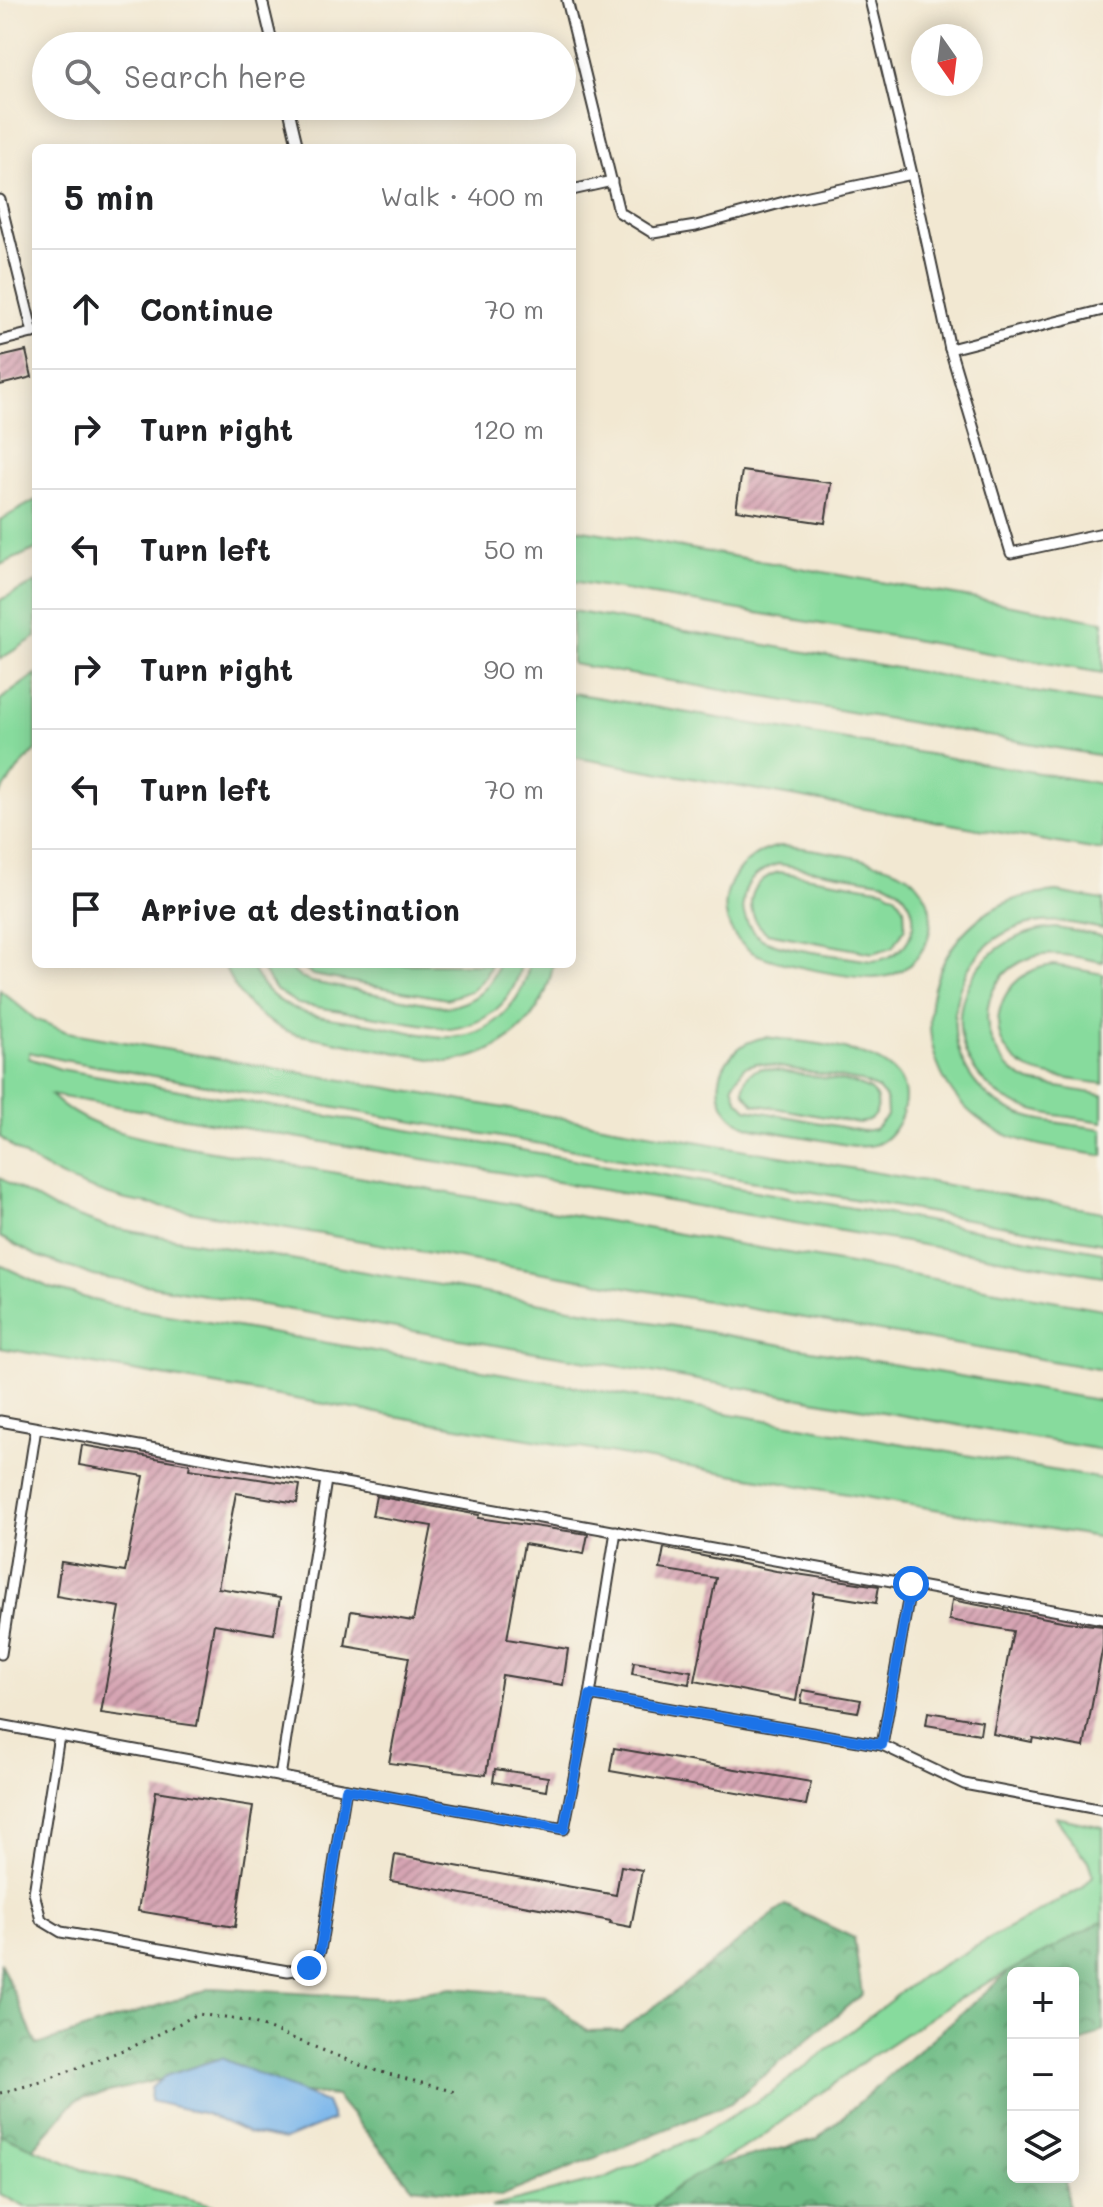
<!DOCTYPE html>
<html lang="en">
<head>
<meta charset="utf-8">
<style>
	body { margin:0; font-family:Mali,sans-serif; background:#f2f2f2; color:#202124 }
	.controls { position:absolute; right:24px; bottom:24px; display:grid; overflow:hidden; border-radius:12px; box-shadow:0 4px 20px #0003 }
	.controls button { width:72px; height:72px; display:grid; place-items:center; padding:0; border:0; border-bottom:2px solid #e0e0e0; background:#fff; color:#202124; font:40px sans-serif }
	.compass { position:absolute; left:911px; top:24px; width:72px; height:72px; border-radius:50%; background:#fff; box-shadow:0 4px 20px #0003; rotate:166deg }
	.stop { position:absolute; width:24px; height:24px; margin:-18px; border:6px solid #1a73e8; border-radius:50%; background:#fff }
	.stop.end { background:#1a73e8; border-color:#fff; box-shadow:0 2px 8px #0008 }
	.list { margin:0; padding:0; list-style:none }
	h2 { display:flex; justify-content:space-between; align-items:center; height:104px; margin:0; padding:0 32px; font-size:34px }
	h2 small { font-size:26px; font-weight:400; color:#757577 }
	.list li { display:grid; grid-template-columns:52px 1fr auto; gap:24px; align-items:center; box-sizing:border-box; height:120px; padding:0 32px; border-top:2px solid #e0e0e0 }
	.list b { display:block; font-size:30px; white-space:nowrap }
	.list em { font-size:26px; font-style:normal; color:#757577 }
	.icon { flex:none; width:44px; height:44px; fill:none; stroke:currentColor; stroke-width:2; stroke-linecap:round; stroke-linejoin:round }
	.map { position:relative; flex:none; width:1103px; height:2207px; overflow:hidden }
	.search { position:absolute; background:#fff; box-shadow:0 4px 20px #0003; left:32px; top:32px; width:544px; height:88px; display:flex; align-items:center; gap:20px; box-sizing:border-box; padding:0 28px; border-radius:44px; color:#757577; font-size:30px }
	.panel { position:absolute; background:#fff; box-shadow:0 4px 20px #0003; left:32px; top:144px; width:544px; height:824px; border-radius:12px }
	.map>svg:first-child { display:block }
	.forest { fill:url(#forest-crowns); stroke:#446c50; stroke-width:2 }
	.pitch { fill:#87db9d; stroke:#527c5c; stroke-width:2; fill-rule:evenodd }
	.water { fill:#78b5eb; stroke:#4a6884; stroke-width:2 }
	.building { fill:url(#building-hatch) }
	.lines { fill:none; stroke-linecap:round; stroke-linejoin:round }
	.lane-casing { stroke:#3c3b37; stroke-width:13 }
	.path { stroke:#3c3b37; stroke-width:3; stroke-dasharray:2 6; stroke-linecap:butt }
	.lane { stroke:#fff; stroke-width:9 }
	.route { stroke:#1a73e8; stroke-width:10 }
</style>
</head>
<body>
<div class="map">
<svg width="1103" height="2207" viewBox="0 0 1103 2207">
	<defs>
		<pattern id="forest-crowns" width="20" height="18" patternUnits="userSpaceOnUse" patternTransform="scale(2)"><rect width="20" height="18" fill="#6dbb84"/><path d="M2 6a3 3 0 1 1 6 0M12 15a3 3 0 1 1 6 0" fill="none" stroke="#59976b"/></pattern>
		<pattern id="building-hatch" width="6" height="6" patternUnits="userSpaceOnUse" patternTransform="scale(2)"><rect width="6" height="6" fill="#d6a4b3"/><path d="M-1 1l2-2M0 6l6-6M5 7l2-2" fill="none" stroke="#ad8591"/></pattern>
	</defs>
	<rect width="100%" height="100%" fill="#f7f3e8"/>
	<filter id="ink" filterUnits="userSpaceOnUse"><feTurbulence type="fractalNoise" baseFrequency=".0125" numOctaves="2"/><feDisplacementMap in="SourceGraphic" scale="16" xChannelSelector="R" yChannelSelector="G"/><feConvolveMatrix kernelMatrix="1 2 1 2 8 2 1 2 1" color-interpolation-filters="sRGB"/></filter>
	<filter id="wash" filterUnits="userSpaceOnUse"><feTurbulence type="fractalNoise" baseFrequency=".006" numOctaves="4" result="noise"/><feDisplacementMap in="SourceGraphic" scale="32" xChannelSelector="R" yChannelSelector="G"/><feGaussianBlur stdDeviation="1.8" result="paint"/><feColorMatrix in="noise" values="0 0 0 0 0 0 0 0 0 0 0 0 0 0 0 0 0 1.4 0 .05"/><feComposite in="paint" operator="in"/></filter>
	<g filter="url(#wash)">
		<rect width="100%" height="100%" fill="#f2e8d2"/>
		<g class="forest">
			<path d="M1103 1895V2030L1073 2047V1973H1013V2177H1065L1068 2207H559L817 2139 1036 1948Z"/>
			<path d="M785 1905 854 1938 862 1994 731 2103 501 2196 412 2187 336 2096 158 2080 76 2100 0 2186V1962L37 2045 212 1988 383 1998 452 1988 546 1996 587 2031 621 2030 672 1994Z"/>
		</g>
		<g class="pitch">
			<path d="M36 500V549L0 565V520Z"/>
			<path d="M572 528 1103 621V673L572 581Z"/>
			<path d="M36 582V637L0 659V600Z"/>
			<path d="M572 611 1103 704V756L572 664Z"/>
			<path d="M36 674V750L18 769 0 794V700Z"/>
			<path d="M572 693 1103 784V851L572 757Z"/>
			<path d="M780 846C807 847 890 861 910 877 952 910 926 978 873 978 850 978 766 963 749 950 703 916 730 855 780 846ZM778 864 886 882C929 901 919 957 872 961 847 957 782 950 762 939 748 930 740 913 744 896 747 878 762 869 778 864Z"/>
			<path d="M779 872 884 889 896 896 904 907 905 928 893 947 873 953 767 933C741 913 748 880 779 872Z"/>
			<path d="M1057 892 1103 900V929C1077 924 1051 917 1025 925 940 949 929 1070 1008 1109 1035 1123 1073 1124 1103 1129V1156C1060 1148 1011 1146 976 1117 903 1059 920 943 1003 904 1020 896 1039 894 1057 892Z"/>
			<path d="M1056 928 1103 936V962C1079 958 1053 950 1030 958 970 980 976 1057 1030 1082L1103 1095V1122C1069 1116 1026 1115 998 1094 923 1037 967 933 1056 928Z"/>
			<path d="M224 964H250C274 1019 324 1016 376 1025 399 1029 425 1037 449 1037 489 1038 524 1002 529 964H553C545 1020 501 1056 447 1062L295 1034C262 1022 236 999 224 964Z"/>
			<path d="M258 964H284L301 978 311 982 447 1007C473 1003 491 989 498 964H521C514 1002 487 1024 450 1029L298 1004 276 990Z"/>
			<path d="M295 964H491L485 977 473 990 447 999 313 975Z"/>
			<path d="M1054 965 1103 974V1084C1081 1080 1043 1078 1024 1067 976 1037 1000 969 1054 965Z"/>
			<path d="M0 990 35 1019 67 1032 1103 1212V1243L63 1060 29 1052V1058L60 1069 1103 1252V1276L51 1095C80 1124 116 1132 156 1141L1103 1309V1370L126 1200C80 1187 36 1169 0 1137Z"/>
			<path d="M766 1037C809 1044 931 1047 900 1119 894 1132 884 1144 869 1146 857 1148 844 1144 832 1142 806 1137 779 1133 753 1128 703 1115 710 1046 766 1037ZM757 1063 860 1081 878 1089 886 1098 887 1116 875 1129 863 1131 747 1109 737 1099 733 1085 744 1067Z"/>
			<path d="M762 1068 854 1083 870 1090 876 1097C881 1112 872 1122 858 1123L754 1104 744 1092C743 1078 749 1071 762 1068Z"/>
			<path d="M0 1178 53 1208 107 1227 1103 1401V1450L94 1276 37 1256 0 1237Z"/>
			<path d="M0 1265 48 1287 111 1305 1103 1479V1538L0 1348Z"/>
			<path d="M1055 1817 1103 1827V1921L961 1997 862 2063 760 2138 678 2186 652 2207H491L609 2177 692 2139 771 2093 922 1976 1082 1888 1093 1876 1088 1861Z"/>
			<path d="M0 2134 82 2169 219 2207H25L0 2194Z"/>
		</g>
		<path class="water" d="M221 2058 326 2103 333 2120 285 2140 249 2133 206 2114 150 2101 151 2088 165 2076Z"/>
		<g id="blocks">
			<g class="building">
				<path d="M26 351 32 377 0 385V357Z"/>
				<path d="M742 471 831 483 825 523 736 510Z"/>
				<path d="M82 1445 190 1464 189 1469 300 1485 297 1503 236 1493 218 1588 280 1598 274 1634 214 1624 197 1726 101 1713 120 1607 56 1596 61 1562 125 1572 144 1476 79 1465Z"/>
				<path d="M376 1496 479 1515 478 1518 588 1534 584 1554 524 1544 507 1639 568 1649 563 1685 502 1675 486 1775 389 1763 409 1657 345 1646 351 1611 413 1621 432 1526 372 1516Z"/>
				<path d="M664 1548 776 1571 879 1586 876 1603 814 1593 796 1701 695 1681 716 1578 660 1569Z"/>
				<path d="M952 1600 1067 1622 1103 1626V1646L1084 1747 1033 1738 1032 1742 993 1734 1013 1631 949 1620Z"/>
				<path d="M634 1662 691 1671 689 1684 632 1674Z"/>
				<path d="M803 1690 861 1700 858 1712 801 1703Z"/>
				<path d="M928 1712 982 1721 980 1734 926 1725Z"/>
				<path d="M614 1748 811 1782 806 1805 610 1771Z"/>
				<path d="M495 1769 548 1777 546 1791 493 1782Z"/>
				<path d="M156 1791 253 1806 235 1927 138 1911Z"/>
				<path d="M395 1855 616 1895 621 1866 642 1870 631 1927 610 1923 611 1921 391 1881Z"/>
			</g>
		</g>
	</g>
	<g filter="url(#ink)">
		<use href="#blocks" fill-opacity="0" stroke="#3c3b37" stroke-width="2"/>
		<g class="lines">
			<defs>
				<g id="lane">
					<path d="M262 0 273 46"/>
					<path d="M567 0 619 212 653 233 696 226 795 199 912 174"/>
					<path d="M870 0 912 174 950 349 1011 553 1103 533"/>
					<path d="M288 106 298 148"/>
					<path d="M572 190 612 181"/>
					<path d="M0 200 33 333"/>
					<path d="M0 341 36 332"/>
					<path d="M950 349 1103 310"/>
					<path d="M0 1421 1103 1619"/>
					<path d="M1 1654 36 1428"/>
					<path d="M590 1695 616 1531"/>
					<path d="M0 1725 564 1829 590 1695 882 1745 964 1784 1103 1810"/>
					<path d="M59 1736 34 1893 41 1920 61 1932 288 1971 309 1968 320 1951 346 1789"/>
					<path d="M882 1745 911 1584"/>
					<path d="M280 1777 326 1480"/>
				</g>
			</defs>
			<use href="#lane" class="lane-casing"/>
			<path class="path" d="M0 2093 41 2082 141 2043 198 2014 252 2022 370 2069 455 2092"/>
			<use href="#lane" class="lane"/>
		</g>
	</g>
	<g class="lines" filter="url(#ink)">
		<path class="route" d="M309 1968 320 1951 346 1789 564 1829 590 1695 882 1745 911 1584"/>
	</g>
</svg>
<div class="controls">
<button>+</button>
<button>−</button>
<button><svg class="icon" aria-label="layers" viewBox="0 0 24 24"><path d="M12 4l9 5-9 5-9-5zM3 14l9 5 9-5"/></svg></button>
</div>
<svg class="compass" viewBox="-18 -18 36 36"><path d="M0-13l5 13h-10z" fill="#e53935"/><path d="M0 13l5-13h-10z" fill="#757577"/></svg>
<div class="stop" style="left:911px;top:1584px"></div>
<div class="stop end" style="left:309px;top:1968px"></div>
<div class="search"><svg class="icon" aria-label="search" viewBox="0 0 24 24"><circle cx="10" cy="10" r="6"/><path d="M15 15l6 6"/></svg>Search here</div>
<section class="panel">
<h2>5 min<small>Walk · 400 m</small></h2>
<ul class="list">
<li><svg class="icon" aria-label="ahead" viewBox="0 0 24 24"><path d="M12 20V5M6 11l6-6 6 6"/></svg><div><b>Continue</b></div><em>70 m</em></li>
<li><svg class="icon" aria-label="right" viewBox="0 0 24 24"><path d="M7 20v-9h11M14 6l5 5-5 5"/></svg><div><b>Turn right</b></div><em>120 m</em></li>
<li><svg class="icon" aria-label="left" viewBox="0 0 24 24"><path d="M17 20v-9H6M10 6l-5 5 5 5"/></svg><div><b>Turn left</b></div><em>50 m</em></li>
<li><svg class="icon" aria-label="right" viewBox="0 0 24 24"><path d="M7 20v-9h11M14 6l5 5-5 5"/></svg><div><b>Turn right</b></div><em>90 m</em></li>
<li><svg class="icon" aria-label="left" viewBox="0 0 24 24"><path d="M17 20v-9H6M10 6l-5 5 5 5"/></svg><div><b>Turn left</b></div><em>70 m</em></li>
<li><svg class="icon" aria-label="arrive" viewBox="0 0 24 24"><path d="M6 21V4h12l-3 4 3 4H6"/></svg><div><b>Arrive at destination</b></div></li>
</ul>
</section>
</div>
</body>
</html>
